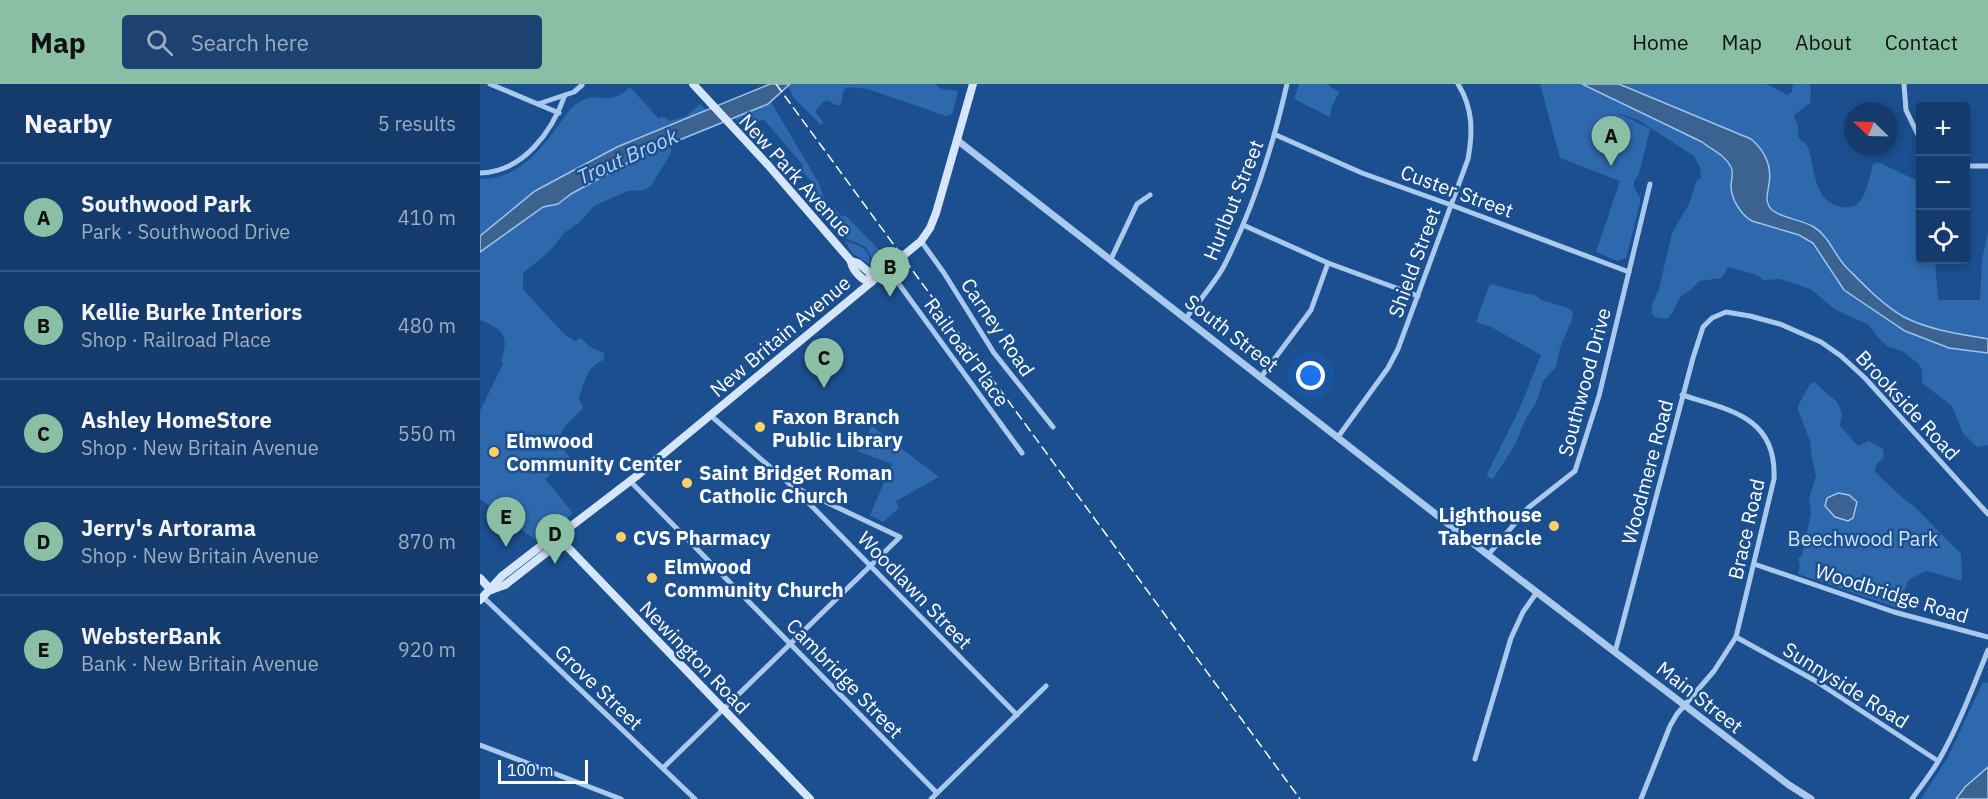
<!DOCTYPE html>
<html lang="en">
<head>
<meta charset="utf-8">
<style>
	body { margin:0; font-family:"IBM Plex Sans",sans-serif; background:#1d4271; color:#f1f3f6 }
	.controls { position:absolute; right:18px; top:18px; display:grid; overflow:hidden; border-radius:6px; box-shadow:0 3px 9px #0003 }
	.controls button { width:54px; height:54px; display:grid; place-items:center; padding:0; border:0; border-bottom:2px solid #33557e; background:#143b6b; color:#f1f3f6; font:30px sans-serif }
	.compass { position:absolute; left:1364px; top:18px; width:54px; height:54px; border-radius:50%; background:#143b6b; box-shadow:0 3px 9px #0003; rotate:293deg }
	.scale { position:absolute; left:18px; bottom:15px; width:90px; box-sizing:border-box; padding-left:6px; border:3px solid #fff; border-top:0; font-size:16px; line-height:21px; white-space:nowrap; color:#fff; -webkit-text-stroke:4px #1b4f8f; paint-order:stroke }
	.you { position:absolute; left:831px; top:292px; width:21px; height:21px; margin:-15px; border:4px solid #fff; border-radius:50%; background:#1a73e8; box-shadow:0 0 0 9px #1a73e833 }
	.badge { display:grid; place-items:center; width:39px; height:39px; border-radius:50%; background:#8abfa5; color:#111; font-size:20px; font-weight:700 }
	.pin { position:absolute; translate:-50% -50px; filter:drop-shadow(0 2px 3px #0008) }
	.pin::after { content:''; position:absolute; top:32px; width:21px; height:18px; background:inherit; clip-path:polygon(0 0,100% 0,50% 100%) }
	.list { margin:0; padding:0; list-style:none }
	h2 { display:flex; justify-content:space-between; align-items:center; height:78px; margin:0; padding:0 24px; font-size:26px }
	h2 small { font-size:20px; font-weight:400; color:#9dadc1 }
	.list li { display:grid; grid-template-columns:39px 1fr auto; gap:18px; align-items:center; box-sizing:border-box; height:108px; padding:0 24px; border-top:2px solid #33557e }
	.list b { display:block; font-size:22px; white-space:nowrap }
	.list p { margin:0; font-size:20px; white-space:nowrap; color:#9dadc1 }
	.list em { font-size:20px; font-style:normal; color:#9dadc1 }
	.icon { flex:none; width:33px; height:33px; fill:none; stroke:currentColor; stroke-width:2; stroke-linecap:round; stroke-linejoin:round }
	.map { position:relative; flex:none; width:1508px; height:715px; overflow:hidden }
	header { display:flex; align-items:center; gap:36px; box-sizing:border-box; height:84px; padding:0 30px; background:#8abfa5; color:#111 }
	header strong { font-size:28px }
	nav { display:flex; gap:33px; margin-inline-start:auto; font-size:21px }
	.search { width:420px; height:54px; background:#1d4271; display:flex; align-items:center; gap:15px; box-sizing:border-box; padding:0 21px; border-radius:6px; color:#9dadc1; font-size:22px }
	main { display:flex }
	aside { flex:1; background:#143b6b }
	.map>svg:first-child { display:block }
	.green { fill:#2e69ad }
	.water { fill:#3c6290; stroke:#9cc4f0; stroke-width:1.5 }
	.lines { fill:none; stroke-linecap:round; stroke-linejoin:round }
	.minor { stroke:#a9c9ee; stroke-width:5 }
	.tertiary { stroke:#a9c9ee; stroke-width:7 }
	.secondary { stroke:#d6e6fa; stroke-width:8 }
	.rail { stroke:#fff; stroke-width:1.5; stroke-dasharray:10 4.5; stroke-linecap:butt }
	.poi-dot { fill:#ffd166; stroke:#1b4f8f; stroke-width:2 }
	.labels { text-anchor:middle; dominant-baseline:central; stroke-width:5; stroke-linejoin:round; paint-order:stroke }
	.street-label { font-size:20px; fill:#fff; stroke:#1b4f8f }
	.poi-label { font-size:20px; font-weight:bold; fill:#fff; stroke:#1b4f8f; text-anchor:start }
	.park-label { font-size:20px; fill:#cfe3fa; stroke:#1b4f8f }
	.water-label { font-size:21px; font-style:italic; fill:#b5d3f5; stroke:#1b4f8f }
</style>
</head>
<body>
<header>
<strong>Map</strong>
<div class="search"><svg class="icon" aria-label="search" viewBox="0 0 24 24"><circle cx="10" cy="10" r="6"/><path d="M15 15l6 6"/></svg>Search here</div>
<nav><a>Home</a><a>Map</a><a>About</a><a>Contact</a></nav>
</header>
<main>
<aside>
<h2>Nearby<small>5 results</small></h2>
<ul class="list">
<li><span class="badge">A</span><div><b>Southwood Park</b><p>Park · Southwood Drive</p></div><em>410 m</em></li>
<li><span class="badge">B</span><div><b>Kellie Burke Interiors</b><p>Shop · Railroad Place</p></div><em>480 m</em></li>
<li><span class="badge">C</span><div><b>Ashley HomeStore</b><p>Shop · New Britain Avenue</p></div><em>550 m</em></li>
<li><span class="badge">D</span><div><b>Jerry's Artorama</b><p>Shop · New Britain Avenue</p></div><em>870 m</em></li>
<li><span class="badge">E</span><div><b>WebsterBank</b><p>Bank · New Britain Avenue</p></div><em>920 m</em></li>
</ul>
</aside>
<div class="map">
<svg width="1508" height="715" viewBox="0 0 1508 715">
	<rect width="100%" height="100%" fill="#1b4f8f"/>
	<g class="green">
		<path d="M310 0H456C461 9 471 3 478 8L472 30 466 32 388 5 367 3C360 8 364 16 360 21H356L347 16 342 19 335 27 343 38 341 41 314 14 308 2Z"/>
		<path d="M819 0H849V2L859 8 851 25 850 33 814 15Z"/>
		<path d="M1060 0H1102L1222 58C1241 73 1255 75 1251 102L1305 146 1319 151 1333 159 1364 206 1425 247 1469 264 1508 269V361L1497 363 1483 349 1472 322 1442 299V286L1438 279 1422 267 1407 262 1396 251 1389 241 1356 226 1330 205 1300 195 1283 196 1277 191 1248 183 1242 194 1219 197 1211 206 1201 212 1192 229 1187 235 1175 233 1172 230V221L1179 205 1192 149 1209 120 1217 96 1221 94 1220 83 1214 72 1158 36 1136 28 1170 45 1159 90 1154 97V103L1160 114V119L1146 174 1137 177 1116 168 1140 97 1080 74Z"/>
		<path d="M1139 0H1287L1307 11 1312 8 1313 0H1330L1331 6 1330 19 1314 31 1318 43V53C1321 57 1326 59 1328 63 1336 85 1332 118 1362 123 1386 128 1388 96 1393 80L1398 78 1440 98V176H1455L1458 216H1500L1502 176 1508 148V255C1480 250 1450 246 1424 233 1411 226 1400 214 1389 204 1381 197 1371 190 1365 182 1355 170 1350 156 1338 146 1311 123 1280 145 1290 96L1257 48 1220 35Z"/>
		<path d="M149 4 152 5 179 35 182 32 190 37 206 32 220 20 227 27 137 63 55 107 0 152V95C45 95 67 56 91 24 113 5 118 19 137 12 141 11 145 7 149 4Z"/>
		<path d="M291 18 340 101 344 115 339 120 336 116V103L323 88V81L286 38 284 36 261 40 255 34Z"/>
		<path d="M191 59V69L171 102 164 106 148 107 114 122 100 138 84 149 70 167 43 189V205L84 250 95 257 101 254 110 263 124 269V275C120 278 114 281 111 285 107 289 101 307 99 314L103 324 86 341 77 356 90 374 65 395 93 429 58 458 0 415V327L23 280 21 277C30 252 23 245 0 236V168L63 123 82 118 91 110 156 74Z"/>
		<path d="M349 117 362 133 365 131 404 171 394 178 386 163 365 154 354 137 337 126 339 125 350 133 353 131 348 123 354 130 357 128Z"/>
		<path d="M365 157C378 161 391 164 390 181L371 168Z"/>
		<path d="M1012 200 1043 209 1055 211 1061 216 1088 224 1093 228 1092 235 1080 264 1076 283 1063 297 1056 319 1045 336 1035 361 1013 395 1008 393 1007 390 1039 326 1061 271 1011 243 996 238 1009 202Z"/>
		<path d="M1334 298 1358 319 1362 330 1360 342 1378 362 1389 357 1403 365 1404 373 1396 381 1395 388 1426 417 1434 422 1481 470 1482 497 1447 487 1429 495 1418 524 1318 490 1320 481 1318 475 1322 471 1331 429 1329 415 1336 392 1332 374 1330 357 1318 326V322L1330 300Z"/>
		<path d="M392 342 459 393 416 417 419 424 403 438 390 431 412 380 377 367Z"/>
		<path d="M1503 598 1508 599V683L1485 703 1476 715H1441L1468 673Z"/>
	</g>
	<g class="water">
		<path d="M290 0H310L288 20 160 72 91 110 78 120 63 123 0 168V152L55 107 137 63Z"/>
		<path d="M1102 0H1139L1271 55C1285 67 1292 82 1289 100 1288 108 1285 115 1289 122 1294 133 1321 135 1334 143 1351 154 1354 172 1368 185 1384 201 1404 222 1424 233 1449 246 1480 250 1508 255V269L1469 264 1425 247 1364 206 1333 159 1319 151 1272 137C1261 131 1251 115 1251 102 1251 95 1254 89 1251 83 1245 71 1232 66 1222 58Z"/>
		<path d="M1358 409 1369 411 1377 418 1373 434 1368 437 1355 433 1345 422 1347 414Z"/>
		<path d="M1508 683V715H1476L1485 703Z"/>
	</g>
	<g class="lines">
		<g class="minor">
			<path d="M10 0 79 29"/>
			<path d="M1424 0 1426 26 1440 55"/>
			<path d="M58 20 94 8 102 1"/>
			<path d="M796 51 882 89 971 121 1149 188"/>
			<path d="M1486 82H1508"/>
			<path d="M0 89C43 88 72 48 85 11"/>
			<path d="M763 141 848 179 938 212"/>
			<path d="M441 157 464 189 514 269 573 343"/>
			<path d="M631 175 657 120 670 111"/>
			<path d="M408 185 542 369"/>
			<path d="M706 234C719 217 734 200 744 182 773 125 793 62 807 0"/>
			<path d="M781 293 831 226 848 179"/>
			<path d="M230 331 312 402 537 631"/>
			<path d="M858 353 908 284 918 265 988 75C993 48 993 24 978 0"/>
			<path d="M150 397 457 709"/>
			<path d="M1008 471 1048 424 1095 387 1119 312 1170 100"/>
			<path d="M1274 480 1414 528 1508 553"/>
			<path d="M3 513 215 715"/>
			<path d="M1256 553 1334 596 1458 677"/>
			<path d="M1135 568 1213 274 1223 243 1232 234 1246 228 1270 232 1300 240 1341 258 1361 272 1385 294 1508 430"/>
			<path d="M0 661 141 715"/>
			<path d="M995 675 1031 554 1043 528 1057 508"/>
			<path d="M183 684 420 453 312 402"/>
			<path d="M451 715 566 602"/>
			<path d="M1161 715 1190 642 1197 630 1234 587 1256 553 1294 395C1297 333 1250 326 1202 311"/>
			<path d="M1432 715C1441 702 1451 690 1459 676 1479 641 1493 603 1508 566"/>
		</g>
		<path class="tertiary" d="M477 56 1008 471 1309 701 1331 715"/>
		<g class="secondary">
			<path d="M213 0 288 81 371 177C372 186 382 197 391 198"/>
			<path d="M371 177 378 179 390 189 391 198"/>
			<path d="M78 453 330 715"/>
			<path d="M0 494 11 506"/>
			<path d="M11 506 25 501 71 465 78 453 90 443 158 391 441 157 450 144 456 129 493 0"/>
			<path d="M0 516 22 492 66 458 77 454"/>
		</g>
		<path class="rail" d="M296 0 820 715"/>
	</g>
	<g class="poi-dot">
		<circle cx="280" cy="343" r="6"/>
		<circle cx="14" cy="368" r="6"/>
		<circle cx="207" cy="399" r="6"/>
		<circle cx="1074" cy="442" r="6"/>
		<circle cx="141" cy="453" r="6"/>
		<circle cx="172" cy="494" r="6"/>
	</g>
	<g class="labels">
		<g class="street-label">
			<text transform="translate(316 91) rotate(48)">New Park Avenue</text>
			<text transform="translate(977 107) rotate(20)">Custer Street</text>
			<text transform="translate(753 116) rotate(-68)">Hurlbut Street</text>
			<text transform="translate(934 178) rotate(-70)">Shield Street</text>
			<text transform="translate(518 243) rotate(56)">Carney Road</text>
			<text transform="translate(752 249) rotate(38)">South Street</text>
			<text transform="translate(300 252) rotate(-40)">New Britain Avenue</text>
			<text transform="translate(487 268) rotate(54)">Railroad Place</text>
			<text transform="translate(1104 298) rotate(-75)">Southwood Drive</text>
			<text transform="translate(1428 321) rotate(47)">Brookside Road</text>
			<text transform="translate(1167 388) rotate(-75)">Woodmere Road</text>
			<text transform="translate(1266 445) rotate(-77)">Brace Road</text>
			<text transform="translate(435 506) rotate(46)">Woodlawn Street</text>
			<text transform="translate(1412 509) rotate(17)">Woodbridge Road</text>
			<text transform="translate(215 573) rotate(46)">Newington Road</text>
			<text transform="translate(365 594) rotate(46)">Cambridge Street</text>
			<text transform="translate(1366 601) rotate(32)">Sunnyside Road</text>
			<text transform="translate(119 603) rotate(44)">Grove Street</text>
			<text transform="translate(1220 613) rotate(38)">Main Street</text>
		</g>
		<g class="poi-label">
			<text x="292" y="332">Faxon Branch<tspan x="292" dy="23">Public Library</tspan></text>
			<text x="26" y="356">Elmwood<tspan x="26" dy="23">Community Center</tspan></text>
			<text x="219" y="388">Saint Bridget Roman<tspan x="219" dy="23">Catholic Church</tspan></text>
			<text x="1062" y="430" text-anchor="end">Lighthouse<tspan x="1062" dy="23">Tabernacle</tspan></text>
			<text x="153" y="453">CVS Pharmacy</text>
			<text x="184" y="482">Elmwood<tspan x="184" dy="23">Community Church</tspan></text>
		</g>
		<g class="park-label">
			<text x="1383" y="454">Beechwood Park</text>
		</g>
		<g class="water-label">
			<text transform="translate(147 72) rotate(-24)">Trout Brook</text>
		</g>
	</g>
</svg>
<div class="controls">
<button>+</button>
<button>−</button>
<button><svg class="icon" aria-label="locate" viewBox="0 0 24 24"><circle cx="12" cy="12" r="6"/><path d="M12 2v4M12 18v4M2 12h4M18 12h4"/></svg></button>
</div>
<svg class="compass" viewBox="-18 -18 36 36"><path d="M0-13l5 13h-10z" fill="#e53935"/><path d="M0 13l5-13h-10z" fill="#9dadc1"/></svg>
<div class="scale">100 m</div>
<div class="you"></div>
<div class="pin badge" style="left:1131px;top:82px">A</div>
<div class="pin badge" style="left:410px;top:213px">B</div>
<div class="pin badge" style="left:344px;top:304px">C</div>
<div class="pin badge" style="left:75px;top:480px">D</div>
<div class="pin badge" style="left:26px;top:463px">E</div>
</div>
</main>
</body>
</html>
